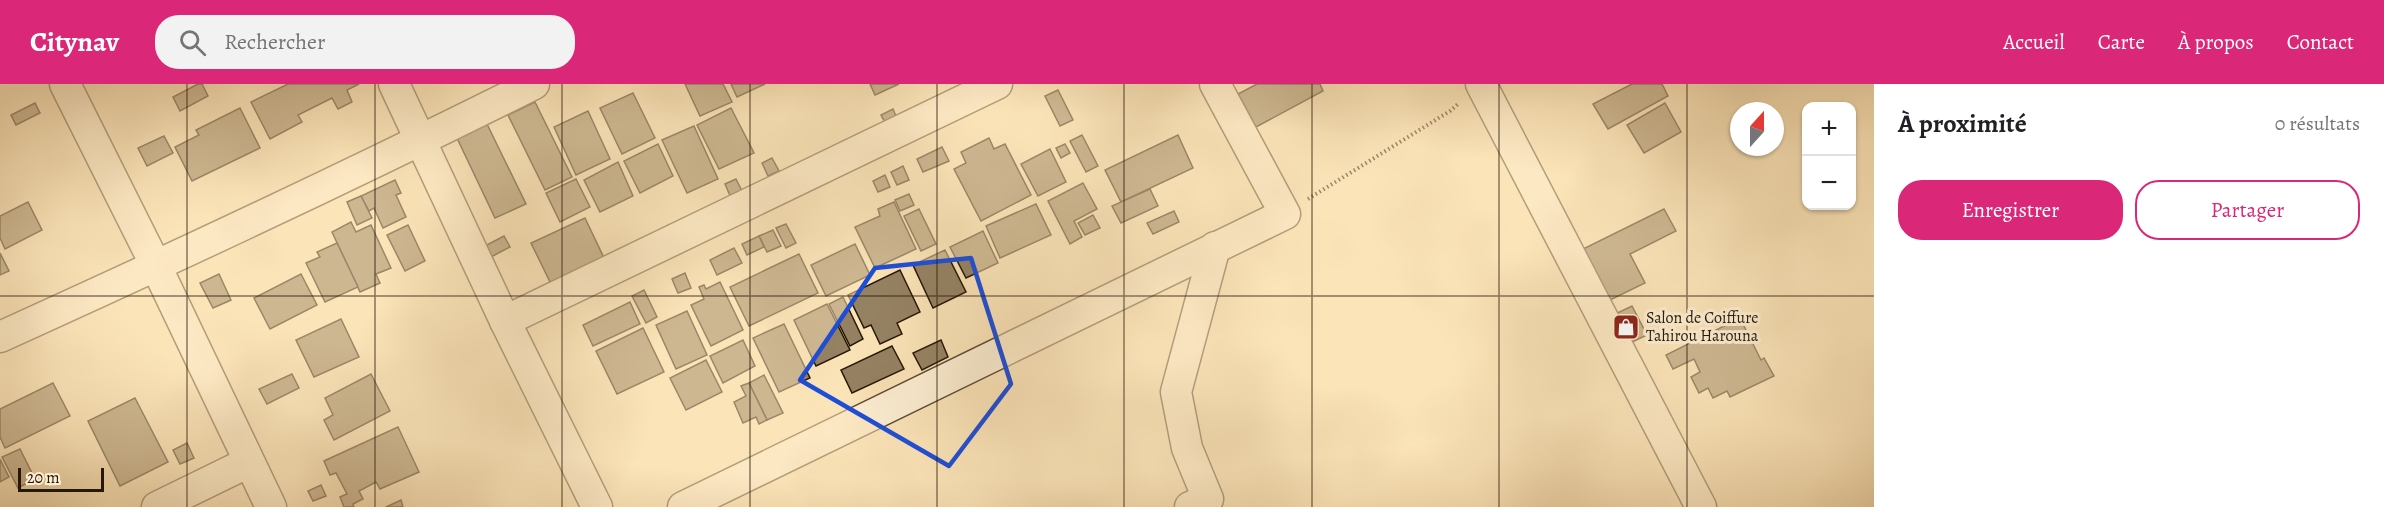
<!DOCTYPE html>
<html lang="fr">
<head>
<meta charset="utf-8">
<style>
	body { margin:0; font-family:Alegreya,serif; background:#f2f2f2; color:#202124 }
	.controls { position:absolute; right:18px; top:18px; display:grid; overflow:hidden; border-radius:12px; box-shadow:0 2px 4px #0004 }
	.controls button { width:54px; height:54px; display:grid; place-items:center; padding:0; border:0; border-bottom:2px solid #e0e0e0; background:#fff; color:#202124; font:30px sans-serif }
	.compass { position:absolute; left:1730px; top:18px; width:54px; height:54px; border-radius:50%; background:#fff; box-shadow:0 2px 4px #0004; rotate:21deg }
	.scale { position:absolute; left:18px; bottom:15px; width:86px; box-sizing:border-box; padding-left:6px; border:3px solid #271806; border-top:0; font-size:16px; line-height:21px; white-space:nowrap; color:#271806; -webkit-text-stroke:4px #fcedd1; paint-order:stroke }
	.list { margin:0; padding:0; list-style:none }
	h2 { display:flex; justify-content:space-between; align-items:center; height:78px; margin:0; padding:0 24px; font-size:26px }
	h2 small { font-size:20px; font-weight:400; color:#757577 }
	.actions { display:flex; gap:12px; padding:18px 24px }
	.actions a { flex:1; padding:14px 0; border:2px solid #db2777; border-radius:24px; text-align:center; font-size:21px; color:#db2777 }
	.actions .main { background:#db2777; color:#fff }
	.icon { flex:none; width:33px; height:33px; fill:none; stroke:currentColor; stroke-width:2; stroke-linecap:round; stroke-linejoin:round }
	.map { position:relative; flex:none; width:1874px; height:423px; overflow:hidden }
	header { display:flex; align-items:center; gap:36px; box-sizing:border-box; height:84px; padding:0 30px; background:#db2777; color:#fff }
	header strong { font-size:28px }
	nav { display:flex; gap:33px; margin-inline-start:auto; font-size:21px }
	.search { width:420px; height:54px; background:#f2f2f2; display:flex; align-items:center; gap:15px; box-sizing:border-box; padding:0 21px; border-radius:24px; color:#757577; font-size:22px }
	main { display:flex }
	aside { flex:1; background:#fff }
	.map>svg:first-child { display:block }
	.building { fill:#958263; stroke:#271806; stroke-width:1.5 }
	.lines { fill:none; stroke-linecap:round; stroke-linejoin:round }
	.minor-casing { stroke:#5c4b32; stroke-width:33 }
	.path { stroke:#271806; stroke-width:4; stroke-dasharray:1.5 3; stroke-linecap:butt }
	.minor { stroke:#fcedd1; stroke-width:30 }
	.marked { fill:none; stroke:#1d4ed8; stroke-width:4.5; stroke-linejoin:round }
	.grid { fill:none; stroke:#271806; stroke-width:1.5; stroke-opacity:0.55 }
	.labels { text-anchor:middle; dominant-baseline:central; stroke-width:6; stroke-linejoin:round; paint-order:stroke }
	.poi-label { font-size:16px; fill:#271806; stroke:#fcedd1; text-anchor:start }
</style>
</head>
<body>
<header>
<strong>Citynav</strong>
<div class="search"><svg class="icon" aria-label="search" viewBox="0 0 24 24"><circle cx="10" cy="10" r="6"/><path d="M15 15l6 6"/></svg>Rechercher</div>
<nav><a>Accueil</a><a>Carte</a><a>À propos</a><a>Contact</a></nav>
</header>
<main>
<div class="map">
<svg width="1874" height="423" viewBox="0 0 1874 423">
	<rect width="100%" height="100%" fill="#fbe4b8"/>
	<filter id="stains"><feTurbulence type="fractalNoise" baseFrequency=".00333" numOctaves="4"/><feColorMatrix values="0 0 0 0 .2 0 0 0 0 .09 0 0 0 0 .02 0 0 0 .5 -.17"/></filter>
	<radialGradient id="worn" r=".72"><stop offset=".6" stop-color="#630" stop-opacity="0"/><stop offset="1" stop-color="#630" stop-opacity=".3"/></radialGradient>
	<g class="building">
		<path d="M198 0H202L208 12 180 27 173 13Z"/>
		<path d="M288 0H359L347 6 352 18 338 25 332 14 298 31 302 38 270 55 251 18Z"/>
		<path d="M685 0H723L732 18 700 32Z"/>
		<path d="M731 0H765L737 13Z"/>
		<path d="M870 0H899L875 11Z"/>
		<path d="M1257 0H1320L1323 7 1256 43 1238 10Z"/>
		<path d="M1632 0H1662L1668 12 1608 45 1593 20Z"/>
		<path d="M1058 6 1073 36 1060 42 1045 12Z"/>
		<path d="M633 9 655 54 622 70 600 24Z"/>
		<path d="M535 18 572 93 545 106 508 31Z"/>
		<path d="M35 19 40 29 16 41 11 31Z"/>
		<path d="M1665 19 1681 48 1644 69 1627 41Z"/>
		<path d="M240 24 260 64 192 97 175 63 199 51 196 46Z"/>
		<path d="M731 24 754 69 719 85 697 41Z"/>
		<path d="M893 25 898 37 887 42 881 31Z"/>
		<path d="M588 27 610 75 576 91 554 43Z"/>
		<path d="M487 40 526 120 495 134 457 54Z"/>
		<path d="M694 42 718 95 687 109 662 56Z"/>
		<path d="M1082 51 1098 82 1086 88 1070 57Z"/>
		<path d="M1178 51 1193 84 1121 118 1105 86Z"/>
		<path d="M164 52 173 69 147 82 138 64Z"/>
		<path d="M989 54 994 65 1005 60 1031 111 981 137 954 85 966 79 961 68Z"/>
		<path d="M658 60 673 92 640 109 624 77Z"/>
		<path d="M1065 60 1070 69 1061 74 1056 64Z"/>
		<path d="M942 63 949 77 923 88 917 75Z"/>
		<path d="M1050 65 1066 98 1038 112 1021 80Z"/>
		<path d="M772 74 779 87 768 92 762 79Z"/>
		<path d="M618 78 633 112 600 128 584 96Z"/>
		<path d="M903 82 909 96 897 101 891 88Z"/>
		<path d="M885 91 890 103 878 108 873 97Z"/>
		<path d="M576 95 590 123 560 138 546 109Z"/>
		<path d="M736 95 743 109 731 114 725 100Z"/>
		<path d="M395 96 401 109 396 111 406 133 383 144 374 124 369 127 361 112Z"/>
		<path d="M1083 99 1097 125 1074 137 1082 153 1070 160 1048 117Z"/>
		<path d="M1150 105 1158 122 1121 139 1112 122Z"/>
		<path d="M909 110 914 121 900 127 895 116Z"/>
		<path d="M361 112 372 134 357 141 347 118Z"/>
		<path d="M28 118 42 146 5 165 0 154V132Z"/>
		<path d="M894 118 916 165 875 184 855 143 880 132 878 125Z"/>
		<path d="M1036 120 1051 151 1000 174 986 142Z"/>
		<path d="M919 125 936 160 921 167 904 132Z"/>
		<path d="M1664 125 1676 147 1630 170 1645 199 1606 218 1598 200 1601 198 1592 180 1589 182 1581 166Z"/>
		<path d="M1174 127 1179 138 1153 150 1147 139Z"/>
		<path d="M1093 131 1100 144 1085 151 1078 139Z"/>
		<path d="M585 134 605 176 552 202 531 159Z"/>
		<path d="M351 138 356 148 371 141 391 184 376 190 380 199 360 208 332 148Z"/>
		<path d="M786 140 796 159 786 164 776 144Z"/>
		<path d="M408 141 425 177 405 187 387 151Z"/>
		<path d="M773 146 781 162 767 168 759 152Z"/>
		<path d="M983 147 998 179 966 194 950 163Z"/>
		<path d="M504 152 510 163 489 174 483 163Z"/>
		<path d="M759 152 764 163 747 171 742 160Z"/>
		<path d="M337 159 358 203 325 218 306 179 320 173 317 168Z"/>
		<path d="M855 160 870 191 826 212 811 181Z"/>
		<path d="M734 164 742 179 717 191 710 176Z"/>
		<path d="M945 166 966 208 933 224 913 181Z"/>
		<path d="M0 169 9 187 0 191Z"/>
		<path d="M799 170 818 209 749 242 730 203Z"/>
		<path d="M900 186 920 228 897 239 902 250 880 260 871 241 864 244 848 211Z"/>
		<path d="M685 189 691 204 678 209 672 195Z"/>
		<path d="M219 190 231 216 213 224 200 199Z"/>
		<path d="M301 190 317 221 270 245 254 214Z"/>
		<path d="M720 198 743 246 711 262 691 221 704 215 699 203 704 201 706 205Z"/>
		<path d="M644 206 657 233 646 239 632 212Z"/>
		<path d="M843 213 863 255 850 262 829 220Z"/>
		<path d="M630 218 640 240 593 262 583 241Z"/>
		<path d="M827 220 850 266 816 282 794 236Z"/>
		<path d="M1632 222 1647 251 1628 260 1613 231Z"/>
		<path d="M687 227 707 271 676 285 656 241Z"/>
		<path d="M1740 234 1761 276 1764 274 1774 292 1730 313 1727 307 1713 314 1708 304 1699 309 1691 293 1700 288 1694 275 1673 285 1666 271Z"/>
		<path d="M341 235 359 273 314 293 296 256Z"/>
		<path d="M784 240 810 294 779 308 753 254Z"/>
		<path d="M643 244 664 288 617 310 596 267Z"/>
		<path d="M743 256 755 282 723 299 710 272Z"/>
		<path d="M941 256 948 273 922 286 913 269Z"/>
		<path d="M892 262 904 285 852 309 841 286Z"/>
		<path d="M706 276 722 308 686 326 670 294Z"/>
		<path d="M292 290 299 304 267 320 259 305Z"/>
		<path d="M371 290 390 327 334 356 324 336 333 331 325 314Z"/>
		<path d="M764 291 783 329 767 336 749 299Z"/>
		<path d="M53 299 70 332 5 364 0 353V325Z"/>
		<path d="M749 299 767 336 759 340 756 333 743 339 734 318 746 312 741 302Z"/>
		<path d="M135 314 168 378 120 402 88 337Z"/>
		<path d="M398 343 419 388 380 405 376 398 359 407 363 415 353 420 354 423H344L340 413 347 410 336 389 330 391 324 377Z"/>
		<path d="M187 359 194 374 180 380 173 366Z"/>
		<path d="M20 365 35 395 18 404 2 373Z"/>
		<path d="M0 375 9 393 0 398Z"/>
		<path d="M321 401 326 412 313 417 308 407Z"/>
		<path d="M401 416 403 423H386Z"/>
	</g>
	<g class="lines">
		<defs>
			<g id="minor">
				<path d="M65 0 156 182 271 423"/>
				<path d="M394 0 505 237 597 423"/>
				<path d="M1481 0 1701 423"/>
				<path d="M505 237 997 0"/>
				<path d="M0 253C179 172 358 88 534 0"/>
				<path d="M157 423 249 378"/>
				<path d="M683 423 1285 130 1215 0"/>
				<path d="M1190 423 1208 415 1187 364 1176 308 1215 163"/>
			</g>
		</defs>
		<use href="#minor" class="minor-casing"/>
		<path class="path" d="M1308 115 1450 27 1459 19"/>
		<use href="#minor" class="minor"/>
	</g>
	<path d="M0 0H1874V423H0ZM971 174 1011 300 949 382 800 296 875 184Z" fill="#fbe4b8" fill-opacity=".55" fill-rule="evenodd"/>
	<path class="marked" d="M971 174 1011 300 949 382 800 296 875 184Z"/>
	<path class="grid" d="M187 0V423M375 0V423M562 0V423M750 0V423M937 0V423M1124 0V423M1312 0V423M1499 0V423M1687 0V423M0 212H1874"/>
	<defs>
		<symbol id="shop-square" viewBox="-11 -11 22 22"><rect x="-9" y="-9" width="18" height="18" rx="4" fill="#8f2418" stroke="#fcedd1"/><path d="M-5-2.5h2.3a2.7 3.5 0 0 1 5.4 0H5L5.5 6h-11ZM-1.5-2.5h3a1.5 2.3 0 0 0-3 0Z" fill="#fff"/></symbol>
	</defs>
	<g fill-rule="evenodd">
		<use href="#shop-square" x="1611" y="228" width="30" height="30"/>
	</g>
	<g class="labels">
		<g class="poi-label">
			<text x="1646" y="234">Salon de Coiffure<tspan x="1646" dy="18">Tahirou Harouna</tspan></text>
		</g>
	</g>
	<rect width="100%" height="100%" filter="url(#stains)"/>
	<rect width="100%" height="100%" fill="url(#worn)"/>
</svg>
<div class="controls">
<button>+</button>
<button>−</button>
</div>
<svg class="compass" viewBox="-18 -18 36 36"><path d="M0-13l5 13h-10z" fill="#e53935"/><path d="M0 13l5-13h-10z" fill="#757577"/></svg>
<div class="scale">20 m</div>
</div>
<aside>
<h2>À proximité<small>0 résultats</small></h2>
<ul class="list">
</ul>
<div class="actions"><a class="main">Enregistrer</a><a>Partager</a></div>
</aside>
</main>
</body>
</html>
